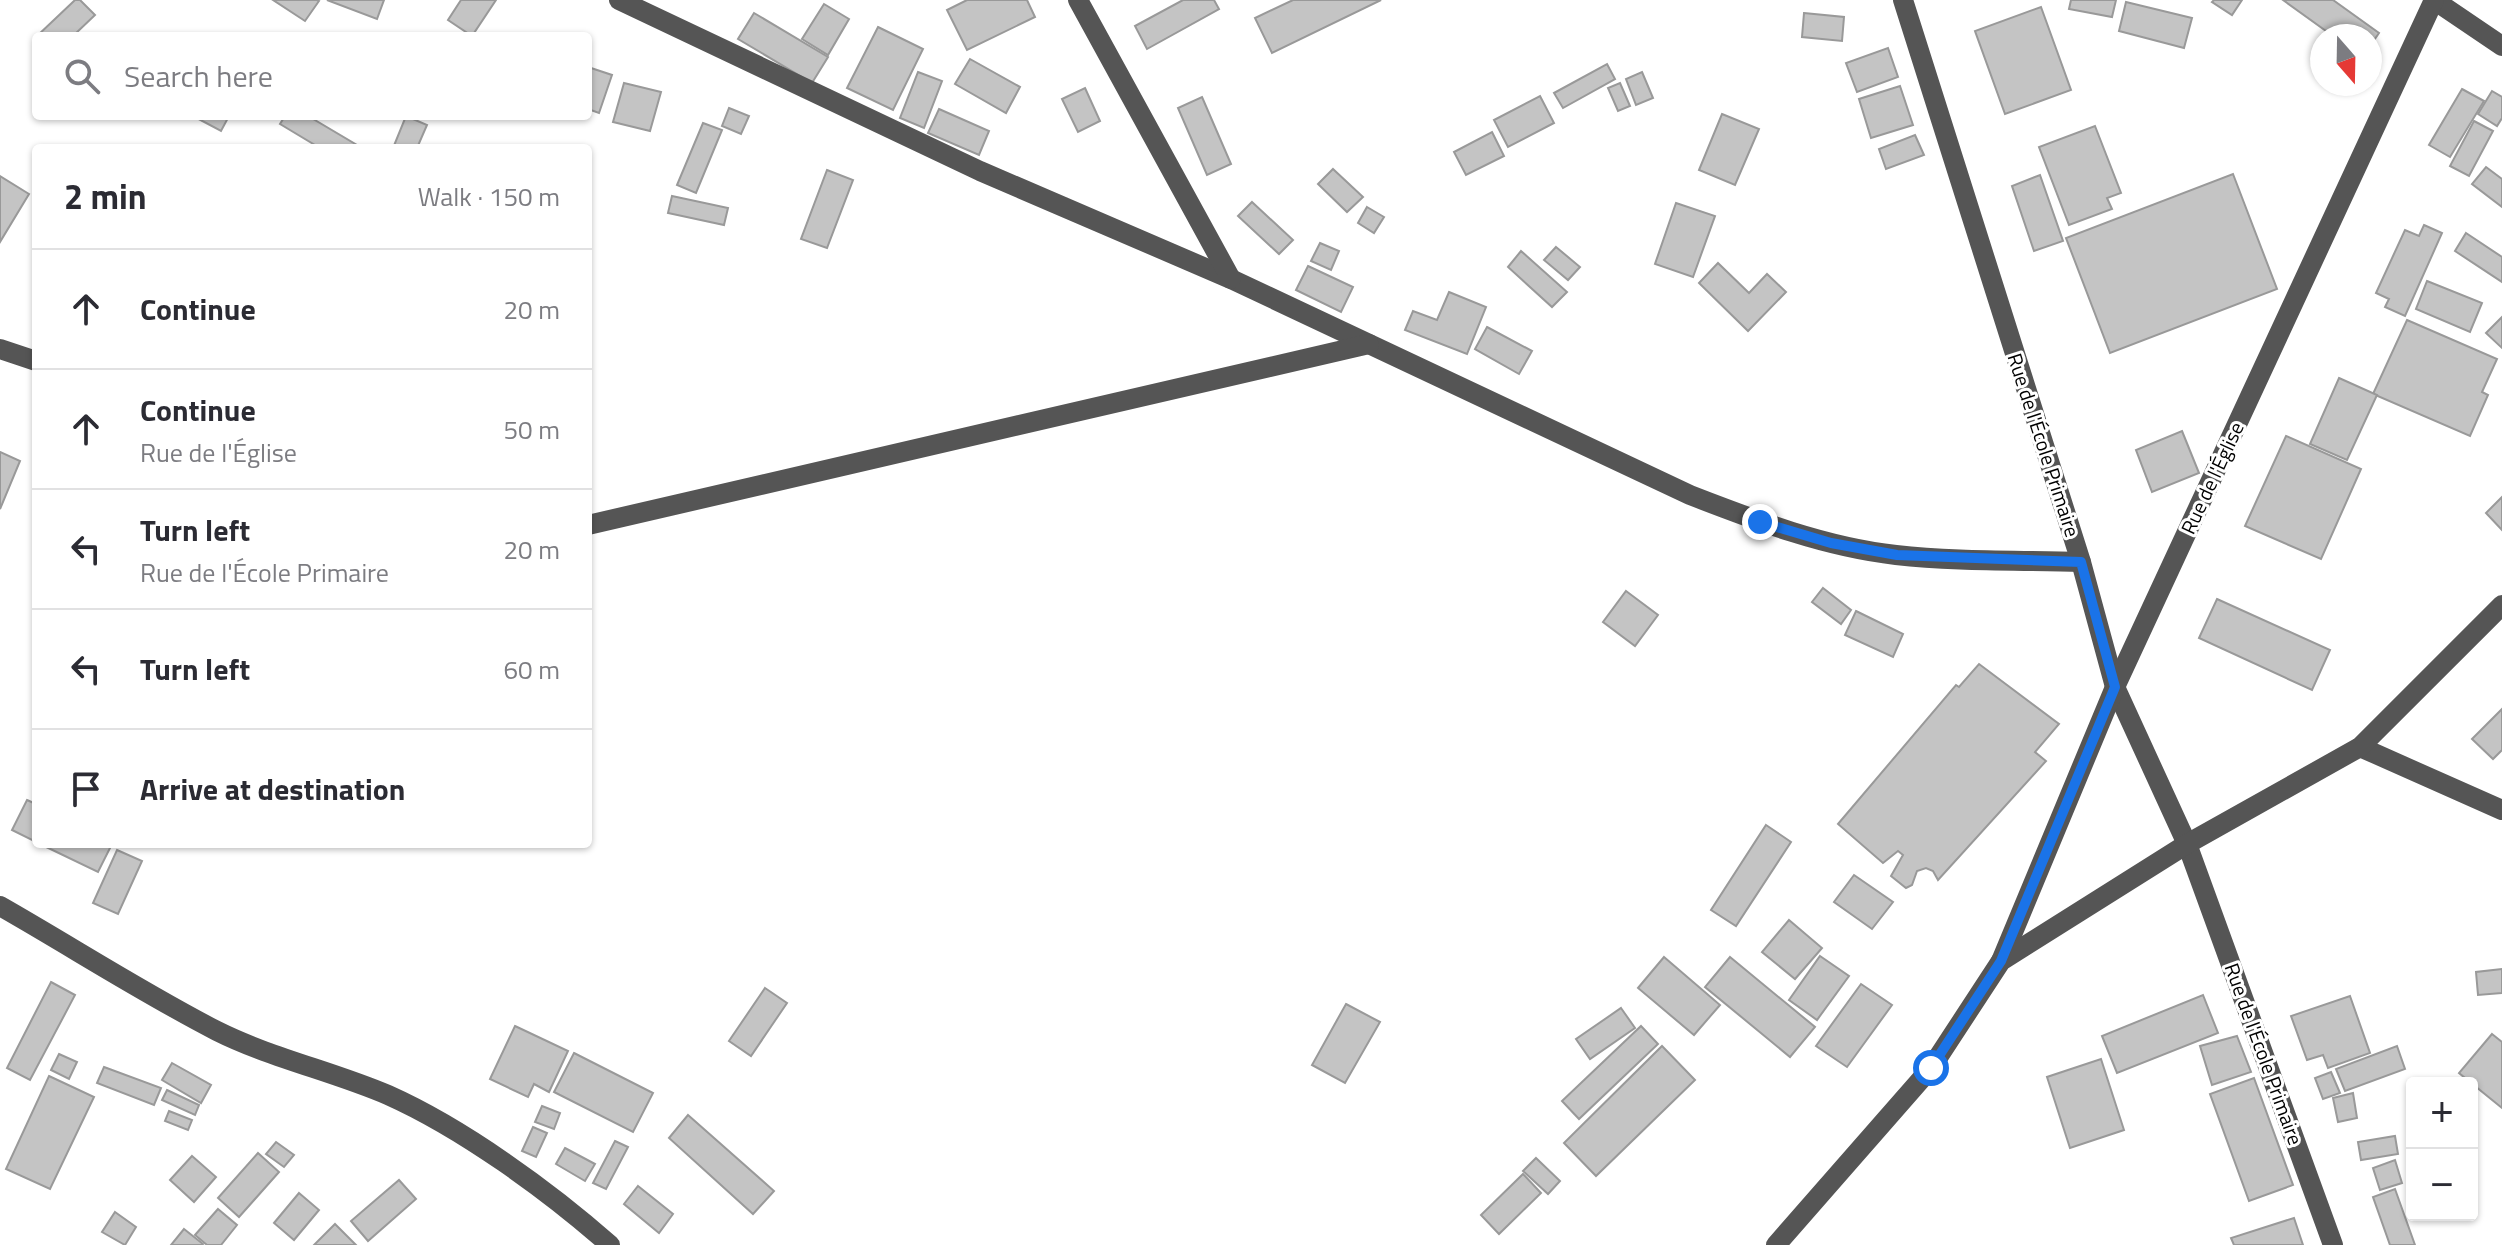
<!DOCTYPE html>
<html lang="en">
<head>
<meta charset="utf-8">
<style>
	body { margin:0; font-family:"Titillium Web",sans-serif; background:#f2f2f3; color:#2b2b33 }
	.controls { position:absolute; right:24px; bottom:24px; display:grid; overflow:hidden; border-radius:8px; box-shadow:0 2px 6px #0004 }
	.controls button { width:72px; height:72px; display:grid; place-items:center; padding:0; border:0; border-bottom:2px solid #e1e1e2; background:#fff; color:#2b2b33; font:40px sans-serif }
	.compass { position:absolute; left:2310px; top:24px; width:72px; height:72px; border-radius:50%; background:#fff; box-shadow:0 2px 6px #0004; rotate:160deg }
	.stop { position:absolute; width:24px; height:24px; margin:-18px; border:6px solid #1a73e8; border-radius:50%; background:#fff }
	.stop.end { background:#1a73e8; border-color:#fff; box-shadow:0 2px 8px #0008 }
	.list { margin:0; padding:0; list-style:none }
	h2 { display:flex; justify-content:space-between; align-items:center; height:104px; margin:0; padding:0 32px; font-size:34px }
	h2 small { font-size:26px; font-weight:400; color:#7c7c81 }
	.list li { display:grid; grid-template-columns:52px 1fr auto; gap:24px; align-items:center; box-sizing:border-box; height:120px; padding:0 32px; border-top:2px solid #e1e1e2 }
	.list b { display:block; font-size:30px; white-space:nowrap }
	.list p { margin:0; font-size:26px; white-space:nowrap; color:#7c7c81 }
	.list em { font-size:26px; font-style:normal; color:#7c7c81 }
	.icon { flex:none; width:44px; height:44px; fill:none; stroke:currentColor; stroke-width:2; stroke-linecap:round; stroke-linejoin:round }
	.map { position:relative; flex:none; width:2502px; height:1245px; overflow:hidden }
	.search { position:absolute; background:#fff; box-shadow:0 2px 6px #0004; left:32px; top:32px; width:560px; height:88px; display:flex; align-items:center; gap:20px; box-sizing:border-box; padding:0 28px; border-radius:8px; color:#7c7c81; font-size:30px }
	.panel { position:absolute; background:#fff; box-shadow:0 2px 6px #0004; left:32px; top:144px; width:560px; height:704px; border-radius:8px }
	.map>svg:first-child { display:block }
	.building { fill:#c4c4c4; stroke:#999; stroke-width:2 }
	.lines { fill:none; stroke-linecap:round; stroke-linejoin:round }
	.minor { stroke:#555; stroke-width:20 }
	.route { stroke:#1a73e8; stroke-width:10 }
	.labels { text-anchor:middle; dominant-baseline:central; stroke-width:6; stroke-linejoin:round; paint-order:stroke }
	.street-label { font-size:20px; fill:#000; stroke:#fff }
</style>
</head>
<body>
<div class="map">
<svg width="2502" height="1245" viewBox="0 0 2502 1245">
	<rect width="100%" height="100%" fill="#fff"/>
	<g class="building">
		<path d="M75 0H80L95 15 73 36H37Z"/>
		<path d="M273 0H317L319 1 305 21Z"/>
		<path d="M327 0H384L377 19Z"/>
		<path d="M461 0H496L472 36 448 20Z"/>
		<path d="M967 0H1027L1035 17 967 50 947 10Z"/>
		<path d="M1183 0H1214L1219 9 1147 49 1135 26Z"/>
		<path d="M1293 0H1381L1272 53 1255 18Z"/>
		<path d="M2071 0H2116L2112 17 2069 9Z"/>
		<path d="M2214 0H2242L2232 15 2212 2Z"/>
		<path d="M2283 0H2333L2379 33 2370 46V36H2333Z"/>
		<path d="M2126 2 2192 18 2184 48 2119 31Z"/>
		<path d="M824 4 849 19 828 55 802 39Z"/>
		<path d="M2041 7 2071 90 2005 114 1975 31Z"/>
		<path d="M754 13 828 57 812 83 738 39Z"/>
		<path d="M1804 13 1844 17 1842 41 1802 37Z"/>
		<path d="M878 27 923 49 893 110 847 88Z"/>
		<path d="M1888 48 1898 77 1857 92 1846 63Z"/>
		<path d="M970 59 1020 87 1006 113 955 84Z"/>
		<path d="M1607 64 1615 79 1563 108 1554 93Z"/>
		<path d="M588 67 612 75 599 113 588 109Z"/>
		<path d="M918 72 942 81 924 128 900 118Z"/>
		<path d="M1642 72 1653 98 1636 105 1626 79Z"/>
		<path d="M624 83 661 92 650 131 613 122Z"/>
		<path d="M1620 83 1630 106 1618 111 1608 88Z"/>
		<path d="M1900 86 1913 125 1871 138 1859 99Z"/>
		<path d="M1085 88 1100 121 1078 132 1062 99Z"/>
		<path d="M2462 89 2484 101 2450 157 2429 145Z"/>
		<path d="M2492 91 2502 97V118L2497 126 2478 114Z"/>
		<path d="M1540 96 1554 123 1508 147 1494 120Z"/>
		<path d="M1202 97 1231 164 1207 175 1178 108Z"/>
		<path d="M729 108 749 116 741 134 722 126Z"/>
		<path d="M939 109 989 131 979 155 928 133Z"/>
		<path d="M1722 114 1759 129 1735 185 1699 170Z"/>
		<path d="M193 116H229L221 131Z"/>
		<path d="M285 116H308L362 148H320L280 124Z"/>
		<path d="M406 116 427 125 417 148H393Z"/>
		<path d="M2474 121 2493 131 2469 176 2450 166Z"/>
		<path d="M703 123 722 130 696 193 677 185Z"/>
		<path d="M2095 126 2121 193 2107 198 2112 209 2069 225 2039 147Z"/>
		<path d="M1492 132 1504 156 1466 175 1454 152Z"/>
		<path d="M1915 135 1924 155 1886 169 1879 149Z"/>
		<path d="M2486 167 2502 179V207L2472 184Z"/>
		<path d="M1333 169 1363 197 1347 212 1318 184Z"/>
		<path d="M827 170 853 180 827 248 801 239Z"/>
		<path d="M2233 174 2277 289 2110 353 2066 238Z"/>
		<path d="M2040 175 2063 241 2034 251 2012 186Z"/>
		<path d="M0 176 29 194 0 242Z"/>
		<path d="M672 196 728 208 724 225 668 213Z"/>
		<path d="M1252 202 1293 240 1279 254 1238 216Z"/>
		<path d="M1676 203 1715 216 1693 277 1655 264Z"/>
		<path d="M1367 207 1384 217 1374 233 1358 223Z"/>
		<path d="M2424 225 2442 233 2405 316 2385 307 2389 299 2376 293 2405 230 2419 236Z"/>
		<path d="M2466 233 2502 257V282L2455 251Z"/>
		<path d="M1320 243 1339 251 1331 270 1311 261Z"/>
		<path d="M1556 247 1580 267 1568 280 1544 260Z"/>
		<path d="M1521 251 1567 292 1552 307 1508 267Z"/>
		<path d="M1718 263 1749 293 1767 274 1786 292 1748 331 1699 283Z"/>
		<path d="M1308 266 1353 287 1341 312 1296 290Z"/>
		<path d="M2427 281 2482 303 2470 332 2416 309Z"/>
		<path d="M1449 292 1486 307 1467 354 1405 330 1413 311 1437 320Z"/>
		<path d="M2502 317V348L2486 333Z"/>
		<path d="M2407 320 2497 359 2482 392 2488 395 2470 436 2373 394Z"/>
		<path d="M1487 327 1532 351 1519 374 1475 349Z"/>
		<path d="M2339 378 2377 395 2347 460 2310 444Z"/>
		<path d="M2182 431 2199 473 2152 492 2136 450Z"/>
		<path d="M2286 436 2361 469 2321 559 2245 526Z"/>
		<path d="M0 452 20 461 0 509Z"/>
		<path d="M2502 497V530L2486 513Z"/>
		<path d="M1823 588 1851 610 1841 624 1812 602Z"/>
		<path d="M1626 591 1658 615 1635 646 1603 622Z"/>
		<path d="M2217 599 2330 650 2312 690 2199 638Z"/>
		<path d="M1856 611 1903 634 1893 657 1845 635Z"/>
		<path d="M1979 664 2059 724 2035 752 2046 761 1938 880 1933 871 1926 868 1917 871 1912 885 1906 888 1891 876 1903 855 1898 851 1883 863 1838 824 1956 685 1959 687Z"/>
		<path d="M2502 709V750L2493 759 2472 739Z"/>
		<path d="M27 800 36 804V842L12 830Z"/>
		<path d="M1766 825 1791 842 1736 926 1711 910Z"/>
		<path d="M40 844H112L98 872Z"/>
		<path d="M117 850 142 861 118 914 93 903Z"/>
		<path d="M1854 875 1893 902 1872 929 1834 902Z"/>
		<path d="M1789 920 1822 948 1795 979 1762 952Z"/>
		<path d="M1820 956 1849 976 1817 1020 1789 1000Z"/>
		<path d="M1664 957 1720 1005 1694 1035 1638 988Z"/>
		<path d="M1730 957 1815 1027 1790 1057 1705 987Z"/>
		<path d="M2502 969V993L2478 995 2476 972Z"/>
		<path d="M51 982 75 995 30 1080 7 1068Z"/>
		<path d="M1861 984 1892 1005 1847 1067 1816 1046Z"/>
		<path d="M765 988 787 1003 751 1056 729 1041Z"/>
		<path d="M2203 995 2218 1033 2117 1073 2102 1036Z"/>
		<path d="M2350 996 2370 1053 2328 1068 2323 1055 2307 1060 2291 1016Z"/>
		<path d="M1346 1004 1380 1022 1345 1083 1312 1065Z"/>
		<path d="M1621 1008 1635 1028 1590 1059 1576 1039Z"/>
		<path d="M515 1026 568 1051 549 1092 534 1084 528 1097 490 1079Z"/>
		<path d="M1641 1026 1658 1044 1579 1119 1562 1101Z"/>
		<path d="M2492 1034 2502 1042V1108L2459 1073Z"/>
		<path d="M2237 1036 2251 1072 2212 1085 2200 1046Z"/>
		<path d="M1662 1046 1695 1080 1596 1176 1564 1143Z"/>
		<path d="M2397 1046 2405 1069 2345 1091 2336 1069Z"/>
		<path d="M574 1053 653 1093 633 1132 554 1092Z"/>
		<path d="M59 1054 77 1062 69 1079 51 1070Z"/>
		<path d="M2101 1059 2124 1130 2070 1148 2047 1077Z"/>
		<path d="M172 1063 211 1085 201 1103 162 1080Z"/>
		<path d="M104 1067 161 1088 154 1105 97 1083Z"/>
		<path d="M2331 1072 2340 1093 2323 1099 2315 1078Z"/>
		<path d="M49 1076 94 1097 50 1189 6 1169Z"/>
		<path d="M2254 1078 2293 1185 2249 1201 2210 1094Z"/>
		<path d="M167 1090 199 1105 195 1115 162 1100Z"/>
		<path d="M2353 1093 2357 1118 2338 1122 2333 1098Z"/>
		<path d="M542 1106 560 1113 554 1129 535 1122Z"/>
		<path d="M169 1111 192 1120 188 1130 165 1121Z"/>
		<path d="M688 1115 774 1191 753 1214 669 1138Z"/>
		<path d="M533 1127 547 1133 536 1157 522 1151Z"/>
		<path d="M2395 1136 2398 1154 2361 1160 2358 1142Z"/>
		<path d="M615 1141 628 1147 606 1189 593 1183Z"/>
		<path d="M276 1142 294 1155 284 1167 266 1154Z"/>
		<path d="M565 1148 595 1164 585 1181 556 1164Z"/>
		<path d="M258 1153 279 1172 239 1217 218 1198Z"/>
		<path d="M192 1156 216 1177 194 1202 170 1180Z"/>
		<path d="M1536 1158 1560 1181 1548 1194 1523 1171Z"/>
		<path d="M2395 1160 2402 1183 2380 1190 2373 1168Z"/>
		<path d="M1523 1174 1541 1193 1499 1234 1481 1215Z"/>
		<path d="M399 1180 416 1199 368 1241 351 1221Z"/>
		<path d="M638 1186 673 1214 659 1233 624 1204Z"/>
		<path d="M2395 1189 2415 1245H2390L2373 1197Z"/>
		<path d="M299 1193 319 1210 294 1240 274 1223Z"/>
		<path d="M218 1209 237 1225 221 1245H207L195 1235Z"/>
		<path d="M115 1212 136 1227 125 1245 102 1232Z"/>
		<path d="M2294 1218 2303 1245H2234L2231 1238Z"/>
		<path d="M335 1224 356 1245H314Z"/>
		<path d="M184 1229 203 1244 202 1245H171Z"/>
	</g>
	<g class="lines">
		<g class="minor">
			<path d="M619 0 980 171 1231 279 1690 495C1757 521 1825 547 1896 555 1957 562 2020 560 2081 562"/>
			<path d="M1078 0 1231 279"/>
			<path d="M1903 0 2081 562 2115 687 2187 844 2333 1245"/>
			<path d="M2434 0 2502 46"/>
			<path d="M0 349 36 361"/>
			<path d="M588 525 1369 344"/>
			<path d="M2360 747 2502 810"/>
			<path d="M0 906C72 947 143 993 217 1031 271 1058 332 1071 388 1095 462 1128 549 1191 610 1245"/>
			<path d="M2001 961 2115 687 2434 0"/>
			<path d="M1776 1245 1931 1068 2001 961 2187 844 2360 747 2502 605"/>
		</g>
	</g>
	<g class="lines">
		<path class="route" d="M1760 522 1831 543 1897 555 2081 562 2115 687 2001 961 1931 1068"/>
	</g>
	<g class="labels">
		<g class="street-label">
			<text transform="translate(2044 445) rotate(72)">Rue de l'École Primaire</text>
			<text transform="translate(2212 478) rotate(-65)">Rue de l'Église</text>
			<text transform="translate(2264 1054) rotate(70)">Rue de l'École Primaire</text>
		</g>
	</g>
</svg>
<div class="controls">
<button>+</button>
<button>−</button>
</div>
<svg class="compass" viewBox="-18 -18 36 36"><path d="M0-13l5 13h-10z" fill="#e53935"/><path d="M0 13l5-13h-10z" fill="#7c7c81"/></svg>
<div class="stop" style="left:1931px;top:1068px"></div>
<div class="stop end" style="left:1760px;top:522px"></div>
<div class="search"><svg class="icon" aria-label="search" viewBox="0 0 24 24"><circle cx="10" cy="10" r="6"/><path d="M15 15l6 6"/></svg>Search here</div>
<section class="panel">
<h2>2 min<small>Walk · 150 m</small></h2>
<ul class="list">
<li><svg class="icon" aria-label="ahead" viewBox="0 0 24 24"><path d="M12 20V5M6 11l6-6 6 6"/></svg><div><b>Continue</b></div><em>20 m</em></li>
<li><svg class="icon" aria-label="ahead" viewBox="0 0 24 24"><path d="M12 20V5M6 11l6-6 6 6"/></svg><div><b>Continue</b><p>Rue de l'Église</p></div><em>50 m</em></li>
<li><svg class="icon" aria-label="left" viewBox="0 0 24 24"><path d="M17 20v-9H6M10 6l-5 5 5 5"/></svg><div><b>Turn left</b><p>Rue de l'École Primaire</p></div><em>20 m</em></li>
<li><svg class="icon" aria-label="left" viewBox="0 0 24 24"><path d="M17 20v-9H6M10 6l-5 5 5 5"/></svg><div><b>Turn left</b></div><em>60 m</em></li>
<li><svg class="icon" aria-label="arrive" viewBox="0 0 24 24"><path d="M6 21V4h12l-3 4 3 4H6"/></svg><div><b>Arrive at destination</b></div></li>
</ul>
</section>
</div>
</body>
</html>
